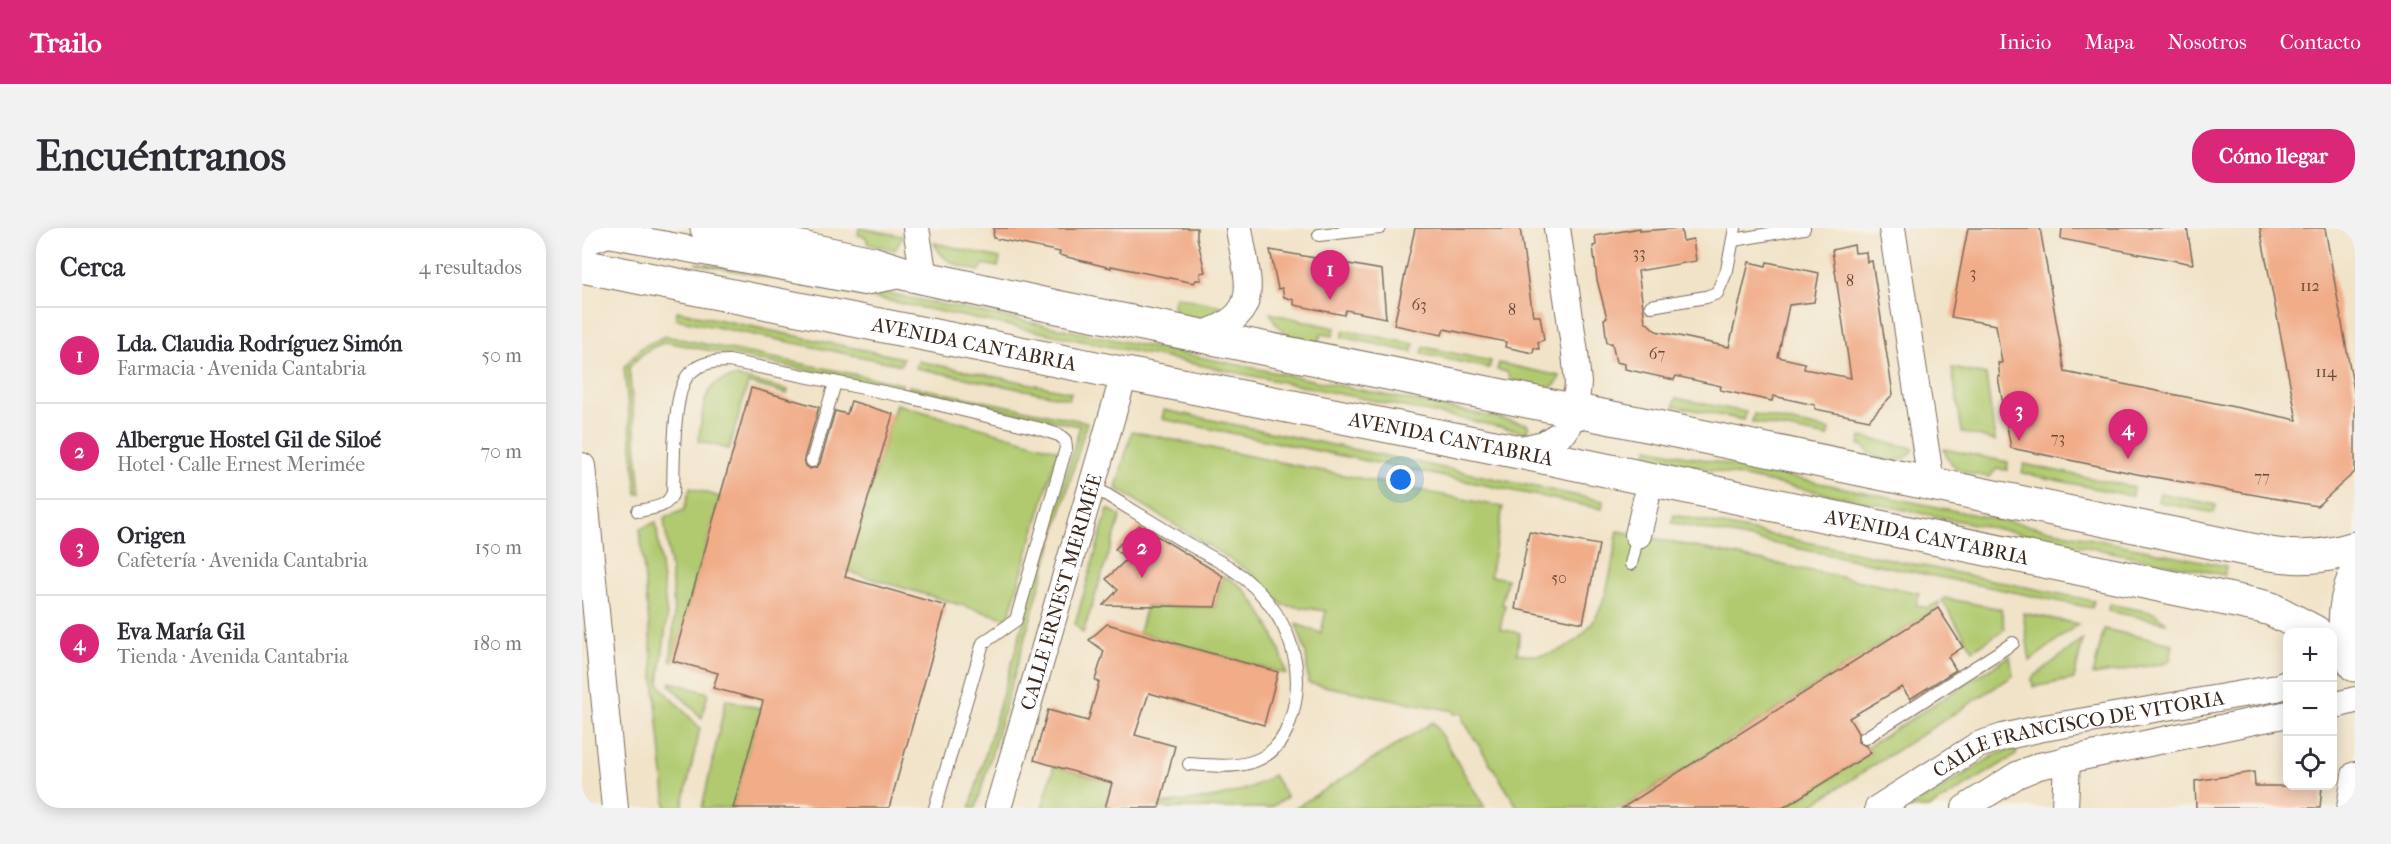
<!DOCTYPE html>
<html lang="es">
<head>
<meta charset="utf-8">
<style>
	body { margin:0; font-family:"IM FELL French Canon",serif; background:#f2f2f3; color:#2b2b33 }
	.controls { position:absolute; right:18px; bottom:18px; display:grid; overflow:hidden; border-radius:12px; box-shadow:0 3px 15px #0003 }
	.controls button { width:54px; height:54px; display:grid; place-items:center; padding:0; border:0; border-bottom:2px solid #e1e1e2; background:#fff; color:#2b2b33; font:30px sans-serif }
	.you { position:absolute; left:819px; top:252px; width:21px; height:21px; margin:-15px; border:4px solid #fff; border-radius:50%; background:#1a73e8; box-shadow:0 0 0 9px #1a73e833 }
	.badge { display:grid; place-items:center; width:39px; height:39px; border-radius:50%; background:#db2777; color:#fff; font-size:20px; font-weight:700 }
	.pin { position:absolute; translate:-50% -50px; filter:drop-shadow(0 2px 3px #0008) }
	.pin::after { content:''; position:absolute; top:32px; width:21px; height:18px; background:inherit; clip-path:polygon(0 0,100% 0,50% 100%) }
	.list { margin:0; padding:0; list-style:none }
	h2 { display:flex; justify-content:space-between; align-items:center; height:78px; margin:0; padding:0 24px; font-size:26px }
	h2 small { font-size:20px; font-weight:400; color:#7c7c81 }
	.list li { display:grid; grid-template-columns:39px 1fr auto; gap:18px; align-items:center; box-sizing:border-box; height:96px; padding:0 24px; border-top:2px solid #e1e1e2 }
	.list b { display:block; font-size:22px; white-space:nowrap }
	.list p { margin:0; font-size:20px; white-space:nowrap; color:#7c7c81 }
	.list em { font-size:20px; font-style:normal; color:#7c7c81 }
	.icon { flex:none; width:33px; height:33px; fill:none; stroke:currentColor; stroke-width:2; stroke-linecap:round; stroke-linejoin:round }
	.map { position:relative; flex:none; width:1773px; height:580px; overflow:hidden; border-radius:24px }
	header { display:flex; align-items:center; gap:36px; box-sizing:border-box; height:84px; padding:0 30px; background:#db2777; color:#fff }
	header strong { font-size:28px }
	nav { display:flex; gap:33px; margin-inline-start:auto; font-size:21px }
	.intro { display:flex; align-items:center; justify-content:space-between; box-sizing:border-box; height:144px; padding:0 36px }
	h1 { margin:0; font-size:42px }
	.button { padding:15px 27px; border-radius:24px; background:#db2777; color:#fff; font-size:21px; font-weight:700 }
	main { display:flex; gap:36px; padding:0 36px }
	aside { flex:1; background:#fff; border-radius:24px; box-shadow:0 3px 15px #0003 }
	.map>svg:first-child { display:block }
	.green { fill:#b1ca70; stroke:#767a47; stroke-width:1.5 }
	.building { fill:#f1ac88 }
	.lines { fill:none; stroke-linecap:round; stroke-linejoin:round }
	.service-casing { stroke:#7b6b5a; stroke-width:14 }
	.minor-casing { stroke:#7b6b5a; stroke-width:28 }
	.primary-casing { stroke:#7b6b5a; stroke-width:35 }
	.service { stroke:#fff; stroke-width:12 }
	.minor { stroke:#fff; stroke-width:26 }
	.primary { stroke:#fff; stroke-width:33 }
	.labels { text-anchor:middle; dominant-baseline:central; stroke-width:4.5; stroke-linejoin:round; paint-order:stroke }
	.number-label { font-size:16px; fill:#684a38 }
	.street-label { font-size:20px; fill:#3b2a1e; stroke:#f7f3e8 }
</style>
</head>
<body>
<header>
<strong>Trailo</strong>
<nav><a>Inicio</a><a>Mapa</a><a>Nosotros</a><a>Contacto</a></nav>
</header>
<div class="intro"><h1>Encuéntranos</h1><a class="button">Cómo llegar</a></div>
<main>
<aside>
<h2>Cerca<small>4 resultados</small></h2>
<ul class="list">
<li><span class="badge">1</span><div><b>Lda. Claudia Rodríguez Simón</b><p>Farmacia · Avenida Cantabria</p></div><em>50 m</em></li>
<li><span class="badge">2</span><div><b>Albergue Hostel Gil de Siloé</b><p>Hotel · Calle Ernest Merimée</p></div><em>70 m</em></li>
<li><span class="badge">3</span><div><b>Origen</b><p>Cafetería · Avenida Cantabria</p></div><em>150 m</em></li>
<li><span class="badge">4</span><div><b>Eva María Gil</b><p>Tienda · Avenida Cantabria</p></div><em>180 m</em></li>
</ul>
</aside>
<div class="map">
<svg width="1773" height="580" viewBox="0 0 1773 580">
	<rect width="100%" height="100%" fill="#f7f3e8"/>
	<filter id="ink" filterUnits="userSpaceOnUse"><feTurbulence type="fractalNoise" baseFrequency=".0167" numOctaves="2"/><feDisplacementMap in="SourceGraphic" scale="12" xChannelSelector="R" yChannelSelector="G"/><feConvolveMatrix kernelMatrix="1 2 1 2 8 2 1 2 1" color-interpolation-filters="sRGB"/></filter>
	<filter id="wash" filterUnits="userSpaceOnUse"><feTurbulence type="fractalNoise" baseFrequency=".008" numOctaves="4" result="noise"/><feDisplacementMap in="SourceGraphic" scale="24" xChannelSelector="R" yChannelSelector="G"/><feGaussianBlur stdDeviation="1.35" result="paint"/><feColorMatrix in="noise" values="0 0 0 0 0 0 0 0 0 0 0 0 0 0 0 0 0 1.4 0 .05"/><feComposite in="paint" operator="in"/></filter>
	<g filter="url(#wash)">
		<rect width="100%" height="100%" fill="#f1e3c8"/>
		<g class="green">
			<path d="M277 0H278L321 8 313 22 286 16 284 9 276 7Z"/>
			<path d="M352 15 418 30 416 39 402 36 397 43C377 38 361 35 352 15Z"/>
			<path d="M114 35 216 47 945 196 947 199 943 204 302 72Z"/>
			<path d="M593 68 639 78 635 87 615 91 596 87 591 78Z"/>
			<path d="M95 83 321 130 319 137 94 91Z"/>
			<path d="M688 85 753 100 751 108 740 106 735 115C712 111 699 109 688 85Z"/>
			<path d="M762 102 832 116 830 124 760 109Z"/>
			<path d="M83 108 320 156 319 161 85 114C68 119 58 126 47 140L59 266H55L42 139 60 119Z"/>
			<path d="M842 119 909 133 907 140 840 126Z"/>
			<path d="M336 133 489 164 487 171 334 140Z"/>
			<path d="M917 135 978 148 974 156 965 161 929 152 925 144 915 142Z"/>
			<path d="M1370 140 1404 147 1413 213 1380 204Z"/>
			<path d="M156 149 206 162 205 166 166 155 147 221 116 213C123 184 116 151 156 149Z"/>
			<path d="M327 158 505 194 394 580H388L498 198 325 162Z"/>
			<path d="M1094 170 1164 184 1162 192 1092 178Z"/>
			<path d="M314 176 476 222 426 391 264 343Z"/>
			<path d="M582 182 1021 273 1020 281 580 191Z"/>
			<path d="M1172 186 1248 202 1246 209 1170 194Z"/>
			<path d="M550 203 643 223 921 279 908 348 925 351 920 376 923 377 918 401 938 405 935 425C957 430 973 427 992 414 1027 388 1028 343 1036 303L1337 365 1334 377 1345 380 1357 374 1356 380 1040 580H936L881 492 882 485 872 486V483L726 455 724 425 714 396 739 405 744 383 701 377 665 342 534 260Z"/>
			<path d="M1279 209 1332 220C1326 235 1305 235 1292 228 1286 225 1284 219 1277 216Z"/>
			<path d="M1066 220 1644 338 1642 347 1064 229Z"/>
			<path d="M1362 221 1426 234 1425 242 1415 241 1407 249C1387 246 1367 243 1362 221Z"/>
			<path d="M1442 236 1551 259 1550 268 1440 245Z"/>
			<path d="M108 260 138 269 91 433 88 432C97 384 88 339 82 290L102 282Z"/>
			<path d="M1578 265 1634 277 1632 285 1576 274Z"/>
			<path d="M526 281 539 288 501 405 493 396Z"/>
			<path d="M1092 287 1512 373 1510 380 1090 295Z"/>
			<path d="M74 294 85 390 77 454 80 460 118 500 100 580H84L58 301Z"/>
			<path d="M641 348C671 357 700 417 704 446L557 405 564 378 633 379Z"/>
			<path d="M1362 370 1419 381 1423 401 1391 422 1360 373Z"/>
			<path d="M1527 376 1572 385 1585 395 1526 383Z"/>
			<path d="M1441 385 1496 396 1448 433Z"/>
			<path d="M1522 401 1591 416 1588 432 1585 435 1511 447Z"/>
			<path d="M1501 411 1492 451 1451 459 1450 450Z"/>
			<path d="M1428 428 1431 448 1225 580H1201L1289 525 1285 519Z"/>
			<path d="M89 454 126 465 120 490 88 457Z"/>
			<path d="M144 471 179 481 151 580H120Z"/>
			<path d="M851 494 903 580H713Z"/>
			<path d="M1429 521 1435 523 1434 527 1347 580H1327L1413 527Z"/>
			<path d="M472 538 530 555 523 580H460Z"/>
			<path d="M691 547 705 569 688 580H577L578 576C615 572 659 570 691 547Z"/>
		</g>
		<g id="blocks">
			<g class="building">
				<path d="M412 0H615V9L623 44 618 45 619 52H614L612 55 529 38V40L477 27 478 24 411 10Z"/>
				<path d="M833 0H938L951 88H958L962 112 956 114 957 121 952 120 951 125 923 119 924 114 885 106 862 101 860 107 812 97Z"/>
				<path d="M1058 0V3L1099 0 1101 13 1111 11 1114 33 1056 43 1063 93 1074 103 1147 119 1167 34 1184 38 1185 34 1237 45 1232 74 1207 77 1196 129 1223 135 1222 141 1269 150 1250 22 1272 17 1273 25 1284 24 1285 34 1290 33 1311 166 1287 192 1233 181V177L1191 168 1190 173 1138 162 1139 158 1094 148 1092 152 1043 141V136L1034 134 1030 115H1025L1022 91 1025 90 1015 52 1011 18 1014 17 1013 8Z"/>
				<path d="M1386 0H1458L1483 144 1715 192 1678 0H1743L1773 168V244L1735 278 1555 246 1429 220 1416 149H1418L1416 135H1420L1414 97 1369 89Z"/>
				<path d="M1480 0H1605L1611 36 1479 11Z"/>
				<path d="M688 22 800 42 804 90 764 82 762 87 712 77V72L702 69 700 60 696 61Z"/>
				<path d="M169 160 237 179 222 231 224 238 228 241 235 239 238 235 253 183 265 186 269 173 311 186 263 349 364 378 307 580H151L181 473 131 460 136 445 91 433Z"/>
				<path d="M557 297 641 348 633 379 521 377 536 362 524 351 545 331 533 321Z"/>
				<path d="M947 304 1017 317 1001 395 933 381Z"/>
				<path d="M1356 380 1381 419 1366 429 1374 442 1328 471 1320 459 1267 490 1276 505V514L1284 518 1289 525 1201 580H1040Z"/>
				<path d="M525 396 696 444 682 497 567 465 553 507 593 518 577 580H523L530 555 452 532 466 482 506 493 517 454 513 452 522 423 507 412Z"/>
				<path d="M1672 544 1673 558H1740L1738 580H1614L1613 553Z"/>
			</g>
		</g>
	</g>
	<g filter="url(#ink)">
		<use href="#blocks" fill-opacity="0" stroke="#7b6b5a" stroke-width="1.5"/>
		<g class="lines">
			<defs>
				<g id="service">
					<path d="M737 7 798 0"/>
					<path d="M1152 12 1222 0"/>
					<path d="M1069 78 1124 69 1135 65 1145 42 1153 0"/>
					<path d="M230 233 253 155"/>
					<path d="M509 257C539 276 569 293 599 312 615 321 631 330 647 339 700 374 730 434 707 496 690 544 647 539 607 536"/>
					<path d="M56 283C71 280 86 280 91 264 92 238 90 161 108 145 119 134 133 133 147 133L321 168 455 200 477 207 483 212 484 220 434 392 401 415 353 580"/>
					<path d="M1049 336 1056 307"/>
					<path d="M1283 510 1431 415"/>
				</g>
				<g id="minor">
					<path d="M334 0 342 49"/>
					<path d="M1310 0 1349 255"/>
					<path d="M0 18 6 13 26 6 282 54 324 46"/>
					<path d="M618 107C684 87 665 54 657 0"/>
					<path d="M935 222 962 216 983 203 993 183 996 155 993 125 975 0"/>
					<path d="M0 238 33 580"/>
					<path d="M1056 307 1064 272"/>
					<path d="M1750 478 1773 472"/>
					<path id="s1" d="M416 580 542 147"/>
					<path id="s2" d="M1296 580 1396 517 1421 509 1456 501 1695 460 1706 455"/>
					<path d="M1383 580 1435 547 1457 538 1706 486"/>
					<path d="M1483 580 1485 531"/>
					<path d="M1768 580 1773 547"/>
				</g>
				<g id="primary">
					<path d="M125 0 290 35 325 46 475 79 1055 195 1688 326C1719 331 1743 329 1773 320"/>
					<path id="s3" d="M0 38 932 223 1678 378 1689 381 1733 404"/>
					<path d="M1773 347C1761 377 1759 407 1773 437"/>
				</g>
			</defs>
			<use href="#service" class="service-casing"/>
			<use href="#minor" class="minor-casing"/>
			<use href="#primary" class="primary-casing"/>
			<use href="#service" class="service"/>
			<use href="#minor" class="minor"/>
			<use href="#primary" class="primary"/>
		</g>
	</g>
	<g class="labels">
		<g class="number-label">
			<text x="1057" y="24">33</text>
			<text x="1391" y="44">3</text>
			<text x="1268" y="52">8</text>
			<text x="1728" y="57">112</text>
			<text x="837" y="76">63</text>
			<text x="930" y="81">8</text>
			<text x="1075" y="125">67</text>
			<text x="1744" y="143">114</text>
			<text x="1476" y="209">73</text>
			<text x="1680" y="248">77</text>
			<text x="977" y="349">50</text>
		</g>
		<g class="street-label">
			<text stroke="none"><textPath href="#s3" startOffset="400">AVENIDA CANTABRIA</textPath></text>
			<text stroke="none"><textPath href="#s3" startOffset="886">AVENIDA CANTABRIA</textPath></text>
			<text stroke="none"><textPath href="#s3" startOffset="1372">AVENIDA CANTABRIA</textPath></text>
			<text stroke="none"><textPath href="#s1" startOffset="225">CALLE ERNEST MERIMÉE</textPath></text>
			<text stroke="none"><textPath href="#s2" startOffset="218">CALLE FRANCISCO DE VITORIA</textPath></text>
		</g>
	</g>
</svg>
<div class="controls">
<button>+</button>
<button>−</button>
<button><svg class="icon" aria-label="locate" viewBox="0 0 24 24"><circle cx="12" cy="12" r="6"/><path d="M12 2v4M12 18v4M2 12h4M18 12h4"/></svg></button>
</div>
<div class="you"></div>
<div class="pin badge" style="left:748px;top:72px">1</div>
<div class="pin badge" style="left:560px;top:350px">2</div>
<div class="pin badge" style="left:1437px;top:213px">3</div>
<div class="pin badge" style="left:1546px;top:231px">4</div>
</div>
</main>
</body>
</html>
